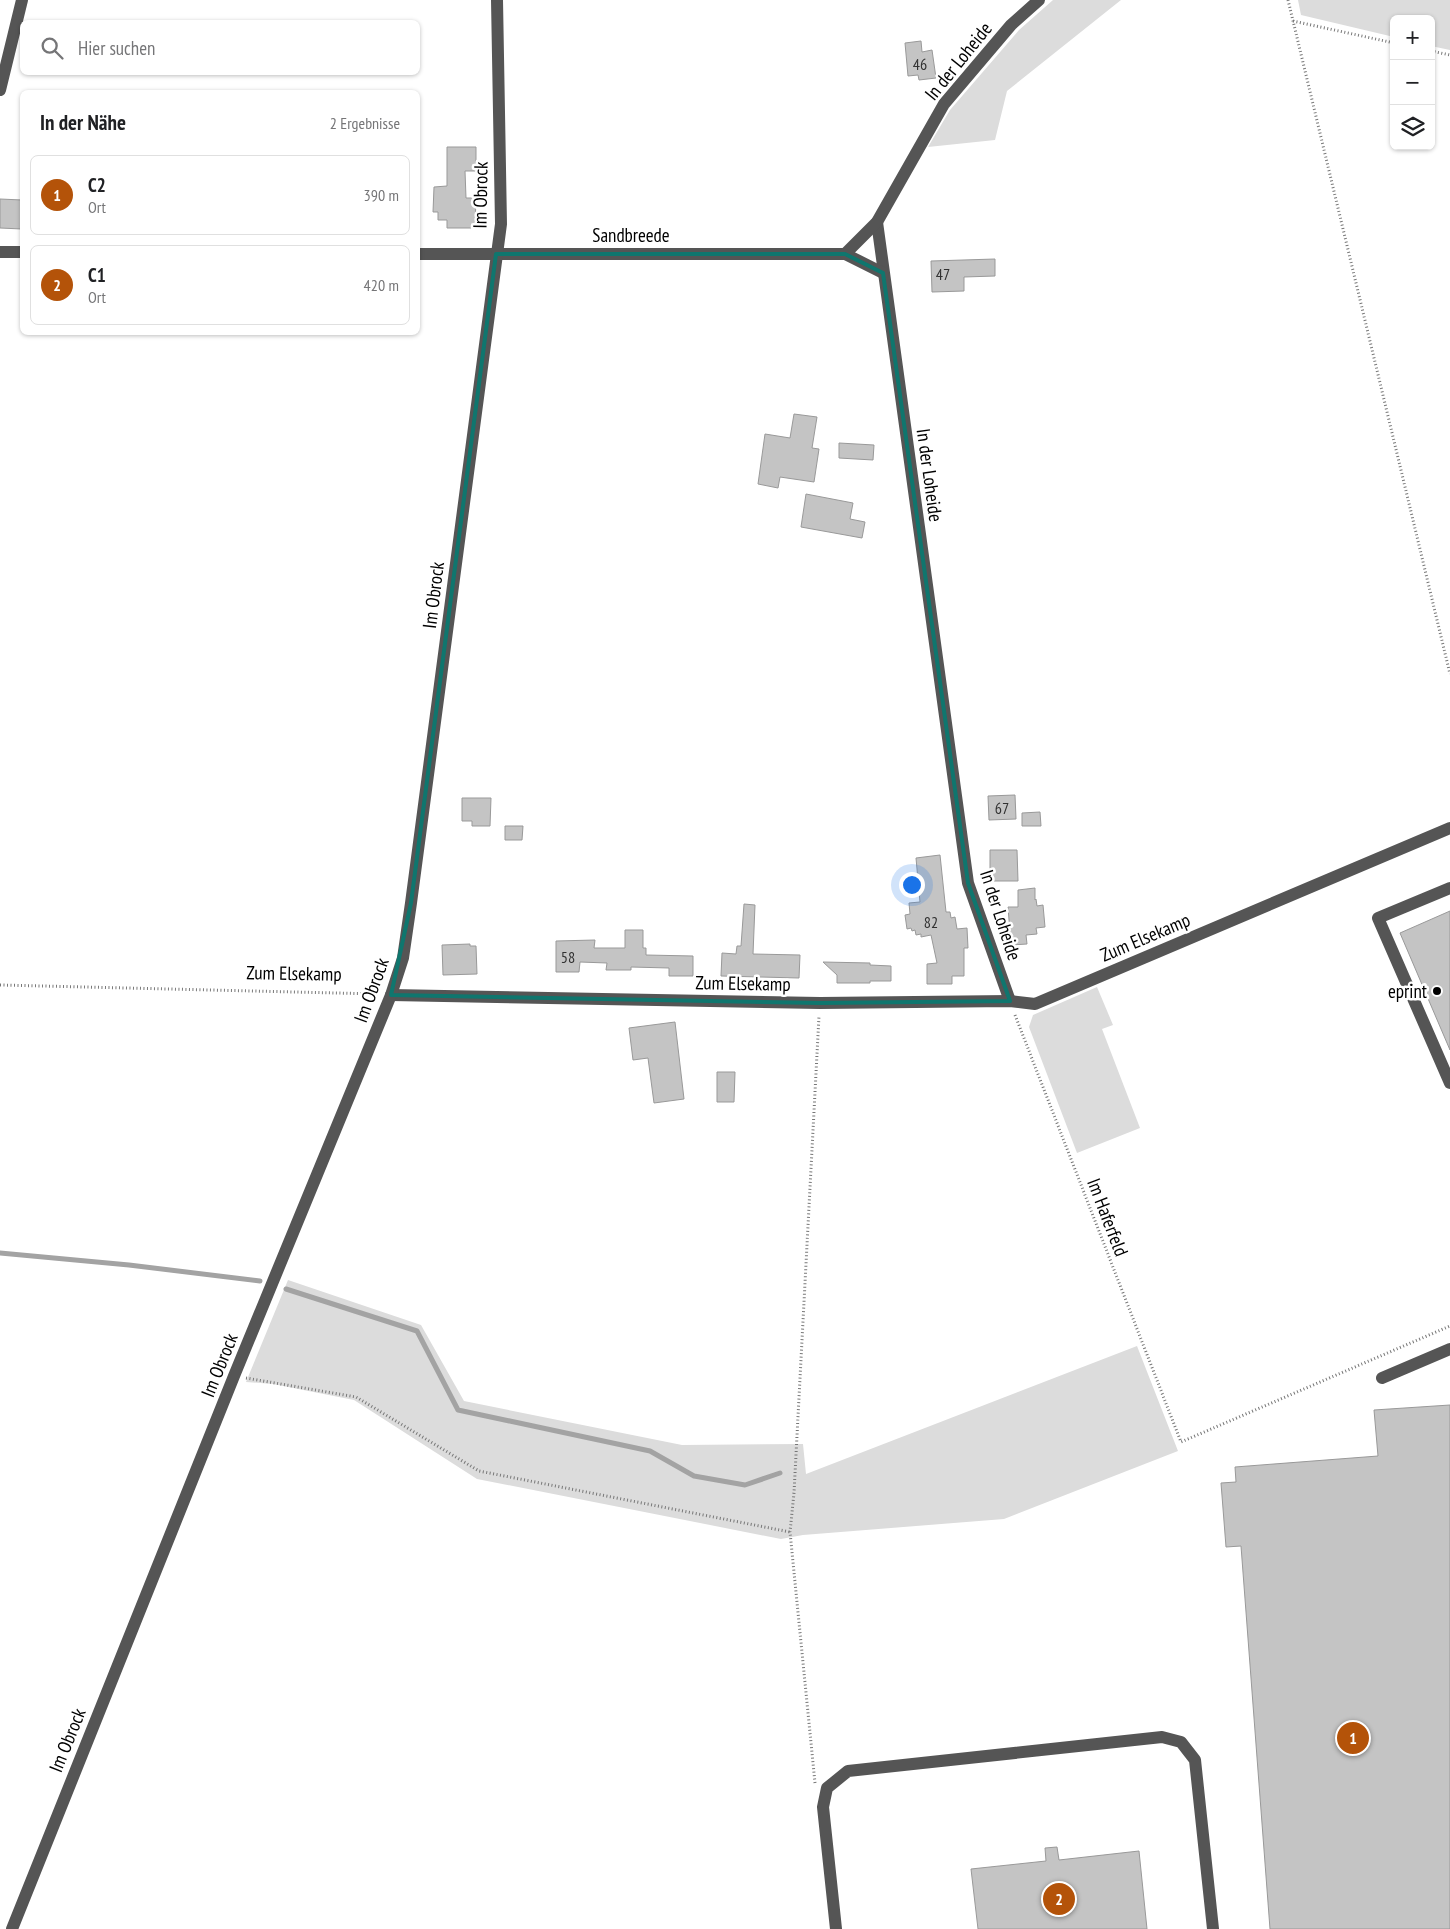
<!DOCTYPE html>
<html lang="de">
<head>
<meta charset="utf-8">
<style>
	body { margin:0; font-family:"PT Sans Narrow",sans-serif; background:#f2f2f2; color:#202124 }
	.controls { position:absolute; right:15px; top:15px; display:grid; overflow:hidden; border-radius:8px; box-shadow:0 1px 4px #0004 }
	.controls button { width:45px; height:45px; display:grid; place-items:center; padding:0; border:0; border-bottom:1px solid #e0e0e0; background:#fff; color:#202124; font:25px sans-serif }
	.you { position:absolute; left:911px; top:884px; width:18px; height:18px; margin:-12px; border:4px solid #fff; border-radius:50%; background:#1a73e8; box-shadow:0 0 0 8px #1a73e833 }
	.badge { display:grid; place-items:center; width:32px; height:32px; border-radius:50%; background:#b45309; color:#fff; font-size:16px; font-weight:700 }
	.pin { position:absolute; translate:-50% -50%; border:2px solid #fff; box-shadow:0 1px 5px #0006 }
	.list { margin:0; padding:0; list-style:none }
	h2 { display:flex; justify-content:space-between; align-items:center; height:65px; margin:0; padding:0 20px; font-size:21px }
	h2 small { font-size:16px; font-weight:400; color:#757577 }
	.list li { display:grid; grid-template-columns:32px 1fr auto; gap:15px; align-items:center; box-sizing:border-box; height:80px; margin:0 10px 10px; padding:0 10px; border:1px solid #e0e0e0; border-radius:8px }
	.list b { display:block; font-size:19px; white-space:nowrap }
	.list p { margin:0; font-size:16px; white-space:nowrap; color:#757577 }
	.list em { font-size:16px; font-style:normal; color:#757577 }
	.icon { flex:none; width:28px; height:28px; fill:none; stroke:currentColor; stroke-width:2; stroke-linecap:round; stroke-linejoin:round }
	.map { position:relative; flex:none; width:1450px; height:1929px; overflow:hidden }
	.search { position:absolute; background:#fff; box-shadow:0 1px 4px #0004; left:20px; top:20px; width:400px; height:55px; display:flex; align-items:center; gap:12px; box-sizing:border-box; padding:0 18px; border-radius:8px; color:#757577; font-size:19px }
	.panel { position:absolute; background:#fff; box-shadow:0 1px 4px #0004; left:20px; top:90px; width:400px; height:245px; border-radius:8px }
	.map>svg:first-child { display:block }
	.green { fill:#dcdcdc }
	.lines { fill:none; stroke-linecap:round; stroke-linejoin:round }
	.stream { stroke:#a3a3a3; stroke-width:5 }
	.building { fill:#c4c4c4; stroke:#999 }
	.path { stroke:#777; stroke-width:3; stroke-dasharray:1 2.5; stroke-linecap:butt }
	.minor { stroke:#555; stroke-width:12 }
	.marked { fill:none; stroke:#0f766e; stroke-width:4; stroke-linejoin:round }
	.poi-dot { fill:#000; stroke:#fff; stroke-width:2 }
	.labels { text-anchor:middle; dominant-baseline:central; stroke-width:5; stroke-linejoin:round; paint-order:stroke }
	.number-label { font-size:16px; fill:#313131 }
	.street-label { font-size:19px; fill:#000; stroke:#fff }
	.poi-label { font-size:19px; fill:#000; stroke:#fff; text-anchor:end }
</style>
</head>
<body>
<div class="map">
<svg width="1450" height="1929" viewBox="0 0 1450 1929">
	<rect width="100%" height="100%" fill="#fff"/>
	<g class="green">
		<path d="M1053 0H1121L1007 91 995 140 928 147 950 110 1019 30Z"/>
		<path d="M1298 0H1450V50L1431 46V19H1394V37L1301 15Z"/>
		<path d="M1097 987 1113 1025 1102 1029 1140 1128 1077 1153 1029 1027 1033 1015Z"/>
		<path d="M288 1280 421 1325 464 1401 682 1445 803 1444 806 1474 1137 1346 1178 1451 1004 1519 803 1535 781 1539 477 1479 354 1400 273 1384 246 1382Z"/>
	</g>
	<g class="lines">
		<g class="stream">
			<path d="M0 1253 129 1265 260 1281"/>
			<path d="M286 1289 417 1331 458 1410 650 1451 694 1476 745 1485 780 1473"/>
		</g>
	</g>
	<g class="building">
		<path d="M921 41 922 52 932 50 936 78 919 80 918 75 908 76 905 43Z"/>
		<path d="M447 147H476V171H465L466 198H476L475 228H447V220H438V212H433L434 187 447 186Z"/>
		<path d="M0 199 22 200V229L0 228Z"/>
		<path d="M995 259V276L964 277V291L932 292 931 261Z"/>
		<path d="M794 414 817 417 812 448 819 449 814 482 780 477 778 488 758 484 765 434 790 438Z"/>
		<path d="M839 443 874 445 873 460 839 458Z"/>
		<path d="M806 494 853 503 850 519 865 522 862 538 801 527Z"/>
		<path d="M1015 795 1016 819 989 820 988 796Z"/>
		<path d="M462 798H491L490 826H472V821H462Z"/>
		<path d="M1040 812 1041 826H1022V813Z"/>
		<path d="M505 826H523L522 840H505Z"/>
		<path d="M990 850H1017L1018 881H990Z"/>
		<path d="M940 855 946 912H950L951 918 955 917 957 929 967 928 968 948H964V976H952V984H927V964L937 963 931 935 921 937V934L916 935 915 930 912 931 911 928 907 929 905 915 910 914 909 903 920 902 916 858Z"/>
		<path d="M1035 888V900L1036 899 1037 906 1043 905 1045 927 1036 928 1037 934 1026 935 1027 944 1011 945 1008 907H1018V890Z"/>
		<path d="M744 904 755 905 753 954 800 955 799 978 721 976 722 953 736 954 737 946H741Z"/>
		<path d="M1450 911V1050L1400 933Z"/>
		<path d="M625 930H643V948H646V955L693 956V976H669V968L631 967V970H606L607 963 580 962 579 972H556V941L595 940 594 948H625Z"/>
		<path d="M470 944V946H476L477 974 443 975 442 945Z"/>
		<path d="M823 962 870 963V965L891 966V981H870V983H837V975Z"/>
		<path d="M675 1022 684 1099 654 1103 648 1058 633 1060 629 1028Z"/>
		<path d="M717 1072H735L734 1102H717Z"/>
		<path d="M1450 1405V1929H1270L1241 1546 1226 1547 1221 1483 1236 1482 1235 1467 1378 1456 1374 1410Z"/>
		<path d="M1057 1847 1059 1860 1139 1851 1147 1929H978L971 1869 1046 1861 1045 1848Z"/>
	</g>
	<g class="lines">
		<g class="path">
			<path d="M1288 0 1450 674"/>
			<path d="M1293 21 1394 43"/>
			<path d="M1431 51 1450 55"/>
			<path d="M0 985 378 994"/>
			<path d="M1015 1015 1181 1442 1450 1326"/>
			<path d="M246 1378 356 1397 479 1471 790 1532"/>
			<path d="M815 1783 790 1532 794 1493 819 1016"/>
		</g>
		<g class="minor">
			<path d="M0 90 22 0"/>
			<path d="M877 222 968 883 1010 1001"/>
			<path d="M0 252H22"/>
			<path d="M418 254H845L883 273"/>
			<path d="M845 254 877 222 944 104 1011 25 1039 0"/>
			<path d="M1450 888 1378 918 1450 1083"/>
			<path d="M391 995 820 1003 1010 1001 1035 1004 1450 828"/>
			<path d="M1382 1378 1450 1349"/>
			<path d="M12 1929 234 1376 391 995 403 958 411 903 501 224 497 0"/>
			<path d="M836 1929 823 1807 827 1788 848 1771 1162 1737 1181 1742 1195 1760 1213 1929"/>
		</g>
	</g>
	<path class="marked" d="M496 254H845L883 273 968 883 1010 1001 820 1003 391 995 411 903Z"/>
	<circle class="poi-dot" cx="1437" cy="991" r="5"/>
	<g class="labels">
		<g class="number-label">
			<text x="920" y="64">46</text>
			<text x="943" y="274">47</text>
			<text x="1002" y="808">67</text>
			<text x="931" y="922">82</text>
			<text x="568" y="957">58</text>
		</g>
		<g class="street-label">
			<text transform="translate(958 61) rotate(-51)">In der Loheide</text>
			<text transform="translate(480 195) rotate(-89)">Im Obrock</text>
			<text x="631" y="235">Sandbreede</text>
			<text transform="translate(930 475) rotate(82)">In der Loheide</text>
			<text transform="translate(433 595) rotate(-83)">Im Obrock</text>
			<text transform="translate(1001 915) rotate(72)">In der Loheide</text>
			<text transform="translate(1145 937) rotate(-23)">Zum Elsekamp</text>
			<text transform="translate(294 973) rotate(1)">Zum Elsekamp</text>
			<text transform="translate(743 983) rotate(1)">Zum Elsekamp</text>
			<text transform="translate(371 990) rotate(-70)">Im Obrock</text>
			<text transform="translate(1108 1217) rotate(69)">Im Haferfeld</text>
			<text transform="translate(219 1365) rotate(-68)">Im Obrock</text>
			<text transform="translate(67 1740) rotate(-68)">Im Obrock</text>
		</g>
		<g class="poi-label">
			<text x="1427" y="991">eprint</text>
		</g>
	</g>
</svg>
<div class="controls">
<button>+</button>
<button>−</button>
<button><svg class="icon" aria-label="layers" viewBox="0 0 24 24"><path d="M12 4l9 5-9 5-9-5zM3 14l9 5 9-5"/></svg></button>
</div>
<div class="you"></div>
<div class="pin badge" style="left:1353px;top:1738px">1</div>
<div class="pin badge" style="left:1059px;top:1899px">2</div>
<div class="search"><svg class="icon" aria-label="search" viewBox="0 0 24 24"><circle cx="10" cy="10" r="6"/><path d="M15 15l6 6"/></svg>Hier suchen</div>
<section class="panel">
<h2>In der Nähe<small>2 Ergebnisse</small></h2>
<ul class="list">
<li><span class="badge">1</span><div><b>C2</b><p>Ort</p></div><em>390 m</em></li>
<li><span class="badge">2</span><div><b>C1</b><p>Ort</p></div><em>420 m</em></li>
</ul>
</section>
</div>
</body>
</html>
